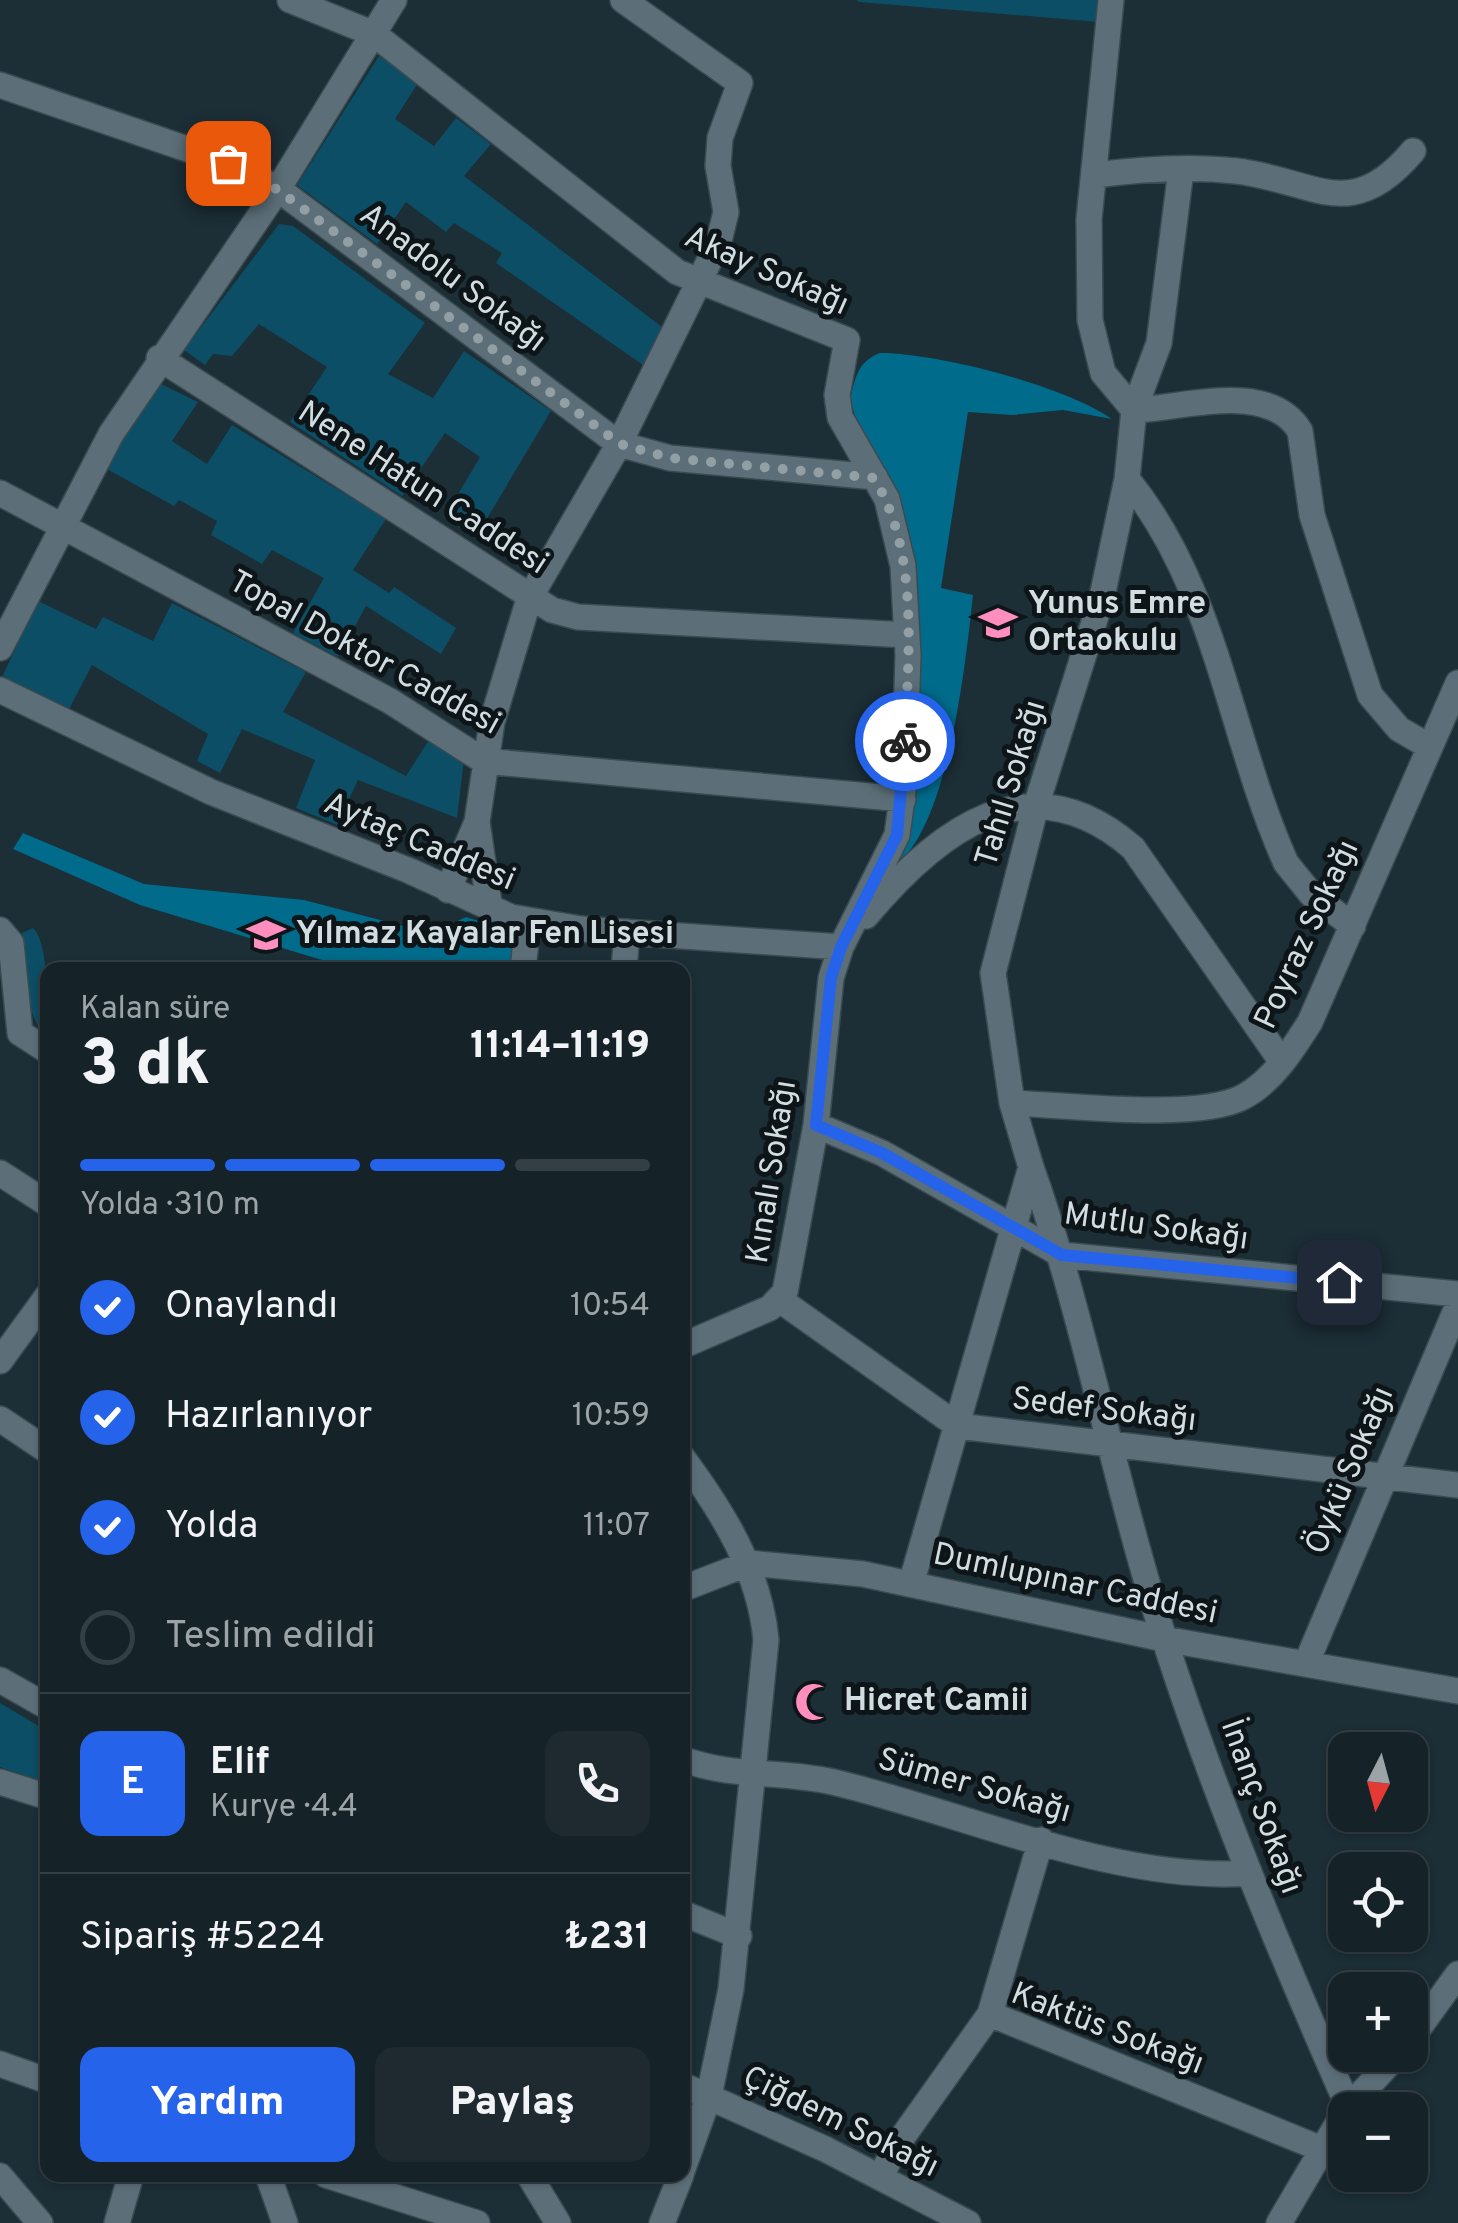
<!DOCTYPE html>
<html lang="tr">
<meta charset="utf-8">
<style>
body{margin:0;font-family:Overpass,sans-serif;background:#1e2a30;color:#f1f3f6;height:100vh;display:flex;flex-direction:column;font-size:38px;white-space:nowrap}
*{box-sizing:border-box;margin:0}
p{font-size:32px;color:#9da4a8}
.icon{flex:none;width:55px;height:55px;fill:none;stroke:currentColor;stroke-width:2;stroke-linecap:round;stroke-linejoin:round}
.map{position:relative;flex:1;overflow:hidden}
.sheet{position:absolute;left:40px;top:962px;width:650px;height:1220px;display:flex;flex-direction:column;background:#152228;border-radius:20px;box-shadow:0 2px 8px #0004,0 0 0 2px #343f45}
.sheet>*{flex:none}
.needle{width:65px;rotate:186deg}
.fabs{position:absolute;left:1328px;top:1732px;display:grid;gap:20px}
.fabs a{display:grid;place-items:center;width:100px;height:100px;border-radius:20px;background:#152228;box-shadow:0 2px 8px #0004,0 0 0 2px #343f45;font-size:50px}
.pin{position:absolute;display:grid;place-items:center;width:85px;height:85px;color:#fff;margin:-42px;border-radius:20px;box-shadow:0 5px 15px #0006}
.courier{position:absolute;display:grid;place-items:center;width:100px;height:100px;margin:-50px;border:8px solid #2563eb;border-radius:50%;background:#fff;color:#222;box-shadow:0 2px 12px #0007}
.headline em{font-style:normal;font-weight:800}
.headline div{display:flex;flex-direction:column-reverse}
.headline{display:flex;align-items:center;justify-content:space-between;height:170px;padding:0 40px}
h1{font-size:65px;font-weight:800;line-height:75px}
.bar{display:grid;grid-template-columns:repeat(4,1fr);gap:15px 10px;align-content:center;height:120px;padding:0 40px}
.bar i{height:12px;border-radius:8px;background:#343f45}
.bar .current{background:#2563eb}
.bar p{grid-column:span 4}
.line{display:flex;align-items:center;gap:25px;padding:0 40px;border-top:2px solid #343f45}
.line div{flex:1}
.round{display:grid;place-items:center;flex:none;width:105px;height:105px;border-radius:20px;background:#1e2a30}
ol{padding:0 40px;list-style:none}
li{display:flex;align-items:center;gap:30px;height:110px}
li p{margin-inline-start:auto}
li .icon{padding:10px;border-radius:50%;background:#2563eb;color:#fff;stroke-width:4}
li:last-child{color:#9da4a8}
li i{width:55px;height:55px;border:5px solid #343f45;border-radius:50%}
.button{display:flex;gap:20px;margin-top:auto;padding:20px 40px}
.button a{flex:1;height:115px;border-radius:20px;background:#2563eb;color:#fff;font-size:40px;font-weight:800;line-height:115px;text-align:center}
.button a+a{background:#1e2a30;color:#f1f3f6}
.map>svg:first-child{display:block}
</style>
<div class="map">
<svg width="1458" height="2223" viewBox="0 0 1458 2223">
<rect width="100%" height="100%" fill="#1c2e36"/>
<path fill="#0c4e65" d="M857 0H1100L1099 22 859 2Z
M379 56 418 83 395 119 434 146 456 118 491 144 464 176 662 327 643 365 496 263 502 253 454 223 446 232 406 202 377 244 297 185Z
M279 224 293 226 425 323 388 374 433 398 464 351 551 411 476 537 444 518 480 457 445 433 402 496 290 422 327 367 259 324 232 356 213 354 205 365 184 350Z
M161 384 198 402 172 441 207 464 232 425 386 519 353 570 389 593 394 587 456 628 441 654 366 606 338 657 293 633 324 578 272 550 262 564 211 535 217 521 179 500 174 506 105 468 148 394Z
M38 601 96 629 103 617 153 641 172 603 306 672 283 712 406 776 429 740 464 759 457 818 358 780 337 825 296 808 315 760 242 729 220 773 197 761 208 734 92 665 67 713 2 677Z
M33 928C50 944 47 1011 47 1036 21 1016 30 963 22 933Z
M0 1703 47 1731V1783L0 1767Z"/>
<path fill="#016b8b" d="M880 353C938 353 1065 386 1112 419L1063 410 1012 415 968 412 941 588 973 595C966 659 948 840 888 870L915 608 850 400C855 378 858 361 880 353Z
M23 833 144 884 304 900 422 931 434 932 466 917C503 929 513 927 516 970H355L140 905 13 849Z"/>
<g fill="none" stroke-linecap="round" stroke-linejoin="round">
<g stroke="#3a4a50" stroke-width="28">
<path id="minor" d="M290 0 374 34 677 272 847 340 837 395 840 417 887 499 903 566 908 655 904 784 897 835 841 947 831 978 816 1125 785 1292 770 1308 682 1346
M0 85 228 163 278 189 619 444 670 458 875 477
M1181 170 1159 343 1134 410C1184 408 1269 380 1300 431L1312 515 1370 695 1399 729 1430 747
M1096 175C1141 169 1190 166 1236 171 1314 180 1350 226 1413 151
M159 358 552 610 578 617 907 635
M1127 479C1217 589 1229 736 1286 863L1311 894 1353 926
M0 493 390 701 484 761 903 799
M0 648 111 434 278 189 394 0
M0 690 211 792 410 871 511 917 581 929 841 947
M477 822 490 910
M448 890 477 822 492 722 529 599 619 444 719 241 726 212 718 166 720 138 740 83 623 0
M866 916C938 830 1030 758 1133 848L1282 1062
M0 930 11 943 20 1033 48 1051
M523 970 528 921
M624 970 627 932
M1012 1103C1067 1105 1197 1121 1243 1097 1273 1081 1293 1049 1310 1022L1458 683
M816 1125 882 1153 1062 1255 1458 1294
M1031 1167C1086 1322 1114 1484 1165 1641 1216 1799 1281 1954 1348 2106
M0 1173 48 1204
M780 1300 958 1426 1458 1485
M0 1361 48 1295
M0 1419 48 1451
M682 1457C723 1512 760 1572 766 1640L731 1989 709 2096 682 2171
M911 1584 1031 1167 1012 1103 993 973 1036 806 1102 597 1127 479 1134 410 1103 373 1090 320 1089 219 1111 0
M682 1589 749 1563 863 1574 1164 1639 1458 1691
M1306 1664 1458 1305
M0 1680 48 1707
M682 1759C732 1778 782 1770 833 1782 961 1812 1117 1883 1249 1873
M0 1782 48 1797
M682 1913 739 1936
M990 2014 1041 1840
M1410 2040 1458 1974
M0 2064 48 2081
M682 2085 825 2149 968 2223
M1346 2110 1397 2055
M268 2175 285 2223
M326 2175 477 2223
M529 2175 558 2223
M0 2176 40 2223
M881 2177 894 2149 990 2014 1324 2150
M117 2223 131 2175
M662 2223 681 2175
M1279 2223 1345 2111"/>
</g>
<use href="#minor" stroke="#5c6f78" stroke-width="25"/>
</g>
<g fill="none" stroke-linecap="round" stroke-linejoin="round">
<path stroke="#92a0a6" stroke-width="10" stroke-dasharray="0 18" d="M228 163 278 190 620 444 670 458 874 478C920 553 908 656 905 741"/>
<path stroke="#2563eb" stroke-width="12" d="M905 741 897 835 841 947 831 978 816 1125 882 1153 1062 1255 1339 1282"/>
</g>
<defs>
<g id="school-bare" transform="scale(3)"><path d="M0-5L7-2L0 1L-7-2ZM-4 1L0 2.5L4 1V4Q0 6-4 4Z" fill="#fe8ebd" stroke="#0d1518" stroke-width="2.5" paint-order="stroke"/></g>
<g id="mosque-bare" transform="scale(3)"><path d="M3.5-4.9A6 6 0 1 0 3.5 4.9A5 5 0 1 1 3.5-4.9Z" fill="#fe8ebd" stroke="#0d1518" stroke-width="2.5" paint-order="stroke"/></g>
</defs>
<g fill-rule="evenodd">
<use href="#school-bare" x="998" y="623"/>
<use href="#school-bare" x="266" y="935"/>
<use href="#mosque-bare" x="814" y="1702"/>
</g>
<g text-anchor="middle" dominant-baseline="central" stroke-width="10" stroke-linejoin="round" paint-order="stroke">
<g font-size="32" fill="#d2dde2" stroke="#0d1518">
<text transform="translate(766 272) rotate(24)">Akay Sokağı</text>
<text transform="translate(452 279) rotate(37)">Anadolu Sokağı</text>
<text transform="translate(422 489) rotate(33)">Nene Hatun Caddesi</text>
<text transform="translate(364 654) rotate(29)">Topal Doktor Caddesi</text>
<text transform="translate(1012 784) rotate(-73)">Tahıl Sokağı</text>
<text transform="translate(419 843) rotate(23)">Aytaç Caddesi</text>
<text transform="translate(1308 935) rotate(-65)">Poyraz Sokağı</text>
<text transform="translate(773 1172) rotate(-81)">Kınalı Sokağı</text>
<text transform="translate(1156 1228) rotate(8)">Mutlu Sokağı</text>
<text transform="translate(1104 1411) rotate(7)">Sedef Sokağı</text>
<text transform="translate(1351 1471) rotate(-67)">Öykü Sokağı</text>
<text transform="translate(1075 1585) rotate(12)">Dumlupınar Caddesi</text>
<text transform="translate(974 1787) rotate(16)">Sümer Sokağı</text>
<text transform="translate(1260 1807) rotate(70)">İnanç Sokağı</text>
<text transform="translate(1107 2030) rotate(21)">Kaktüs Sokağı</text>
<text transform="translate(840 2123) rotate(26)">Çiğdem Sokağı</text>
</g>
<g font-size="32" font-weight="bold" fill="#d2dde2" stroke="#0d1518" text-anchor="start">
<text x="1028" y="605">Yunus Emre<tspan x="1028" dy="37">Ortaokulu</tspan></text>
<text x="296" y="935">Yılmaz Kayalar Fen Lisesi</text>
<text x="844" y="1702">Hicret Camii</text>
</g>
</g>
</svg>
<div class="fabs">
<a><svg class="needle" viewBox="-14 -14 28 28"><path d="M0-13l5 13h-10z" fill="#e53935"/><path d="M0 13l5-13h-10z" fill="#9da4a8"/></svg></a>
<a><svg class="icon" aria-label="locate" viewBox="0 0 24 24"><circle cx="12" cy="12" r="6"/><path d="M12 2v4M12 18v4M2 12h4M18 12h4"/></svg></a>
<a>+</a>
<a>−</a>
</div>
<div class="pin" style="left:228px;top:163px;background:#ea580c"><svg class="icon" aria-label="bag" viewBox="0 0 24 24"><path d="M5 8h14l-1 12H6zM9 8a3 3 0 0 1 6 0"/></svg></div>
<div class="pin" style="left:1339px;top:1282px;background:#1f2937"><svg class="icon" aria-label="home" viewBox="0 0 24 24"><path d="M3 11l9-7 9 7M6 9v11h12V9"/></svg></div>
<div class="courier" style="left:905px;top:741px"><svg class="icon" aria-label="bike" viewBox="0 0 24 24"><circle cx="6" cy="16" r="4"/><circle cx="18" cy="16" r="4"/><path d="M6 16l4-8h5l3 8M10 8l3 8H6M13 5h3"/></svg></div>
<section class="sheet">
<div class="headline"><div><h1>3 dk</h1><p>Kalan süre</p></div><em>11:14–11:19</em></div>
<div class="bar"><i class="current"></i><i class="current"></i><i class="current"></i><i></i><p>Yolda · 310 m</p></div>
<ol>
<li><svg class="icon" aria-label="check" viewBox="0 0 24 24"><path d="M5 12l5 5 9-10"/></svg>Onaylandı<p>10:54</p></li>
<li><svg class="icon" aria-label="check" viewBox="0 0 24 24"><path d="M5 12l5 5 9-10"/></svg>Hazırlanıyor<p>10:59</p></li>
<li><svg class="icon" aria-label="check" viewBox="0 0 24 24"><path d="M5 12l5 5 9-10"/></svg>Yolda<p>11:07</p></li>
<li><i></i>Teslim edildi</li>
</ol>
<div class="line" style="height:180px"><b class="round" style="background:#2563eb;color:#fff">E</b><div><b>Elif</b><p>Kurye · 4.4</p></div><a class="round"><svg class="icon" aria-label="phone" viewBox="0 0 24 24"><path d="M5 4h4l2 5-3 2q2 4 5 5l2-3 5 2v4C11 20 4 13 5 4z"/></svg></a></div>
<div class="line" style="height:130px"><div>Sipariş #5224</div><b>₺231</b></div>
<div class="button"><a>Yardım</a><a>Paylaş</a></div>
</section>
</div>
